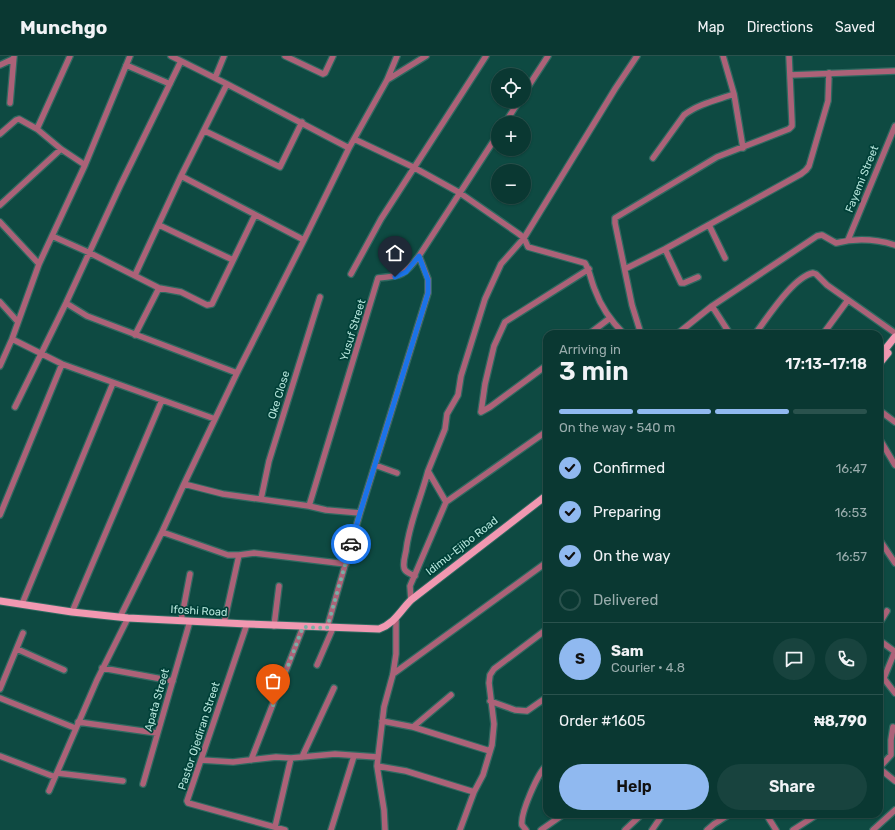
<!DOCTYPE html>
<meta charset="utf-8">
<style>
body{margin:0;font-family:Rubik,sans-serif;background:#18433e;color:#f1f3f6;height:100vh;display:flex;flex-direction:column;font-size:15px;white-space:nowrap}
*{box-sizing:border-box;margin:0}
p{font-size:13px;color:#99acac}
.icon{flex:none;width:22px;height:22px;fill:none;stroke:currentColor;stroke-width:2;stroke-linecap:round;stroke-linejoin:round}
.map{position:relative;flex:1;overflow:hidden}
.side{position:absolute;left:543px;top:274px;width:340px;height:488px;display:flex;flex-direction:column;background:#0a3832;border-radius:12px;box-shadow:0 1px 3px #0004,0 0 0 1px #2a524d}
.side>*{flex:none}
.controls{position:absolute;left:491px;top:12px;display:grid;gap:8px}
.controls a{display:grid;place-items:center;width:40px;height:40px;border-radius:50%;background:#0a3832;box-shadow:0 1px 3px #0004,0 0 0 1px #2a524d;font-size:20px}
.pin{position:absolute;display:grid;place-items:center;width:34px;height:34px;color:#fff;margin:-41px -17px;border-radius:50% 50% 50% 0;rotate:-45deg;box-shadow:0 0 4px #0007}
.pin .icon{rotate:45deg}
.courier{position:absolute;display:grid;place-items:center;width:40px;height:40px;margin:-20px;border:3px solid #1a73e8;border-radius:50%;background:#fff;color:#222;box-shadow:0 1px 5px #0007}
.overview em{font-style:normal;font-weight:600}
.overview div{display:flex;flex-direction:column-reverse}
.overview{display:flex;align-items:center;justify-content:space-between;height:68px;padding:0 16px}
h1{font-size:26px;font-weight:600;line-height:30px}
.bar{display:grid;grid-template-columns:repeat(4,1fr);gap:6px 4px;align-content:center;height:48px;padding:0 16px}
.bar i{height:5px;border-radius:3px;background:#2a524d}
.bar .selected{background:#90b9f0}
.bar p{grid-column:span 4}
.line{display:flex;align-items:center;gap:10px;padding:0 16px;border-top:1px solid #2a524d}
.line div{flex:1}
.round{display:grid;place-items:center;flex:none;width:42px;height:42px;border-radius:21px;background:#18433e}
ol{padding:0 16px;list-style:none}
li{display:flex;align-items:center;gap:12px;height:44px}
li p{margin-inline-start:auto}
li .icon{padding:4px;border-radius:50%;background:#90b9f0;color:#111;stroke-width:4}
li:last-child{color:#99acac}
li i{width:22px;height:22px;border:2px solid #2a524d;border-radius:50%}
.button{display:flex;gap:8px;margin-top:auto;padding:8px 16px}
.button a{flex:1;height:46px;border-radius:24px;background:#90b9f0;color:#111;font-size:16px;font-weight:600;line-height:46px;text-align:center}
.button a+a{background:#18433e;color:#f1f3f6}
header{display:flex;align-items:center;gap:24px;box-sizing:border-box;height:56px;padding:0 20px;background:#0a3832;border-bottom:1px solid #2a524d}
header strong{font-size:19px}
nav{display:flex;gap:22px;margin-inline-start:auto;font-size:14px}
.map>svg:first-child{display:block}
</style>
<header>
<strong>Munchgo</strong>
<nav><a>Map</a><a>Directions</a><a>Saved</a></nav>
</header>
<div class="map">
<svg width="895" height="774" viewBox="0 0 895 774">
<rect width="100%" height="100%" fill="#0e4a42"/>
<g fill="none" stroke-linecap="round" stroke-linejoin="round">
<g stroke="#2f6960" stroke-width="8">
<path id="minor" d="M171 0 227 28 349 92
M285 0 323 18 325 17 333 0
M723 0 734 38 743 92
M0 9 13 3
M126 9 170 28
M790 19 895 15
M215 22 224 0
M387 24 426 0
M524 37 548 0
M10 47 14 0
M505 67 519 45
M37 73 70 0
M205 75 280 111 302 66
M0 78 16 64 19 63 37 73 61 93 85 109
M354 83 413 111 460 137 519 178 524 182 528 191 585 207C590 215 591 225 595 234 601 251 611 265 624 278
M653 102 684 59C698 48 717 44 734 38
M181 120 304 184
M0 149 61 93
M0 166 39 208
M159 169 233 204
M709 169 725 202
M52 180 90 197 159 232 181 236 207 249 212 248 255 159
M848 184 895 70
M665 193 681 227H684L698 221
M625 213 665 193 801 118 806 114 809 110 828 45 829 17
M351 218 381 163 486 0
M135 219 181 120 227 28
M0 246 18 266
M66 247 87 260 237 317
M712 250 730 278
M589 278 610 262
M641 278 632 249 615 167V162L717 101 789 73 792 70V66L789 0
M677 278 712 250 817 180 822 179 836 187C856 182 875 183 895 189
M755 278C768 261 793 221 813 217L816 218 827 229 895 277
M823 278 848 244
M135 279 159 232
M12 283 62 308 215 363
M0 310 12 283 39 208 85 109 130 0
M15 351 66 247 120 130 181 5
M879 354 895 366
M481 356 485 328 494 290 505 266 589 213
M481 356 490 351 547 309
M879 382 895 409
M375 409 397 417
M184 428 223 438 309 450 326 454 360 457
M261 443 269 405 320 241
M446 446 547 375
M309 450 378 222C403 220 404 219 419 200L498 78
M0 459 62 308
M162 476 228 499H239L254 497 346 508
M879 483 895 507
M415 520C411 518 404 516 404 511 403 506 405 500 406 495 409 467 421 442 428 415
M411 544 410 530 446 446 428 415 445 373 447 358 458 339 461 320 485 243 501 208 524 182 615 33 637 0
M22 548 113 327
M72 556 162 344
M120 561 162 476 184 428 237 317 304 184 349 92 387 24 397 0
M181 565 190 518
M224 567 239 499
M247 568 187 745 188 747 285 774
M879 568 887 555
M274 570 279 530
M327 572 360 457 428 237V223L419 200
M879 584 894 595
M17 593 64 614
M317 609 333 572
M102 612 173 625
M879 616 895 637
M393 618 547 506
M884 622 895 595
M0 633 23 577
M0 642 75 672
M490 645 515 654 527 655 547 641
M382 665 413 671 490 695
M78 666 157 677
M413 671 451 639
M0 700 55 721
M302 701 334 632
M201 704 233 706 276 701 291 702 335 698 377 701
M251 704 303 571
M377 710 406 715 474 736
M879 712 891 699V684L893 671
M879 712 895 725
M57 717 123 725
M143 728 190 565
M49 735 97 624 128 562
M766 758 776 774
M275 771 291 702
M331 774 354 700
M385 774 384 754 377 710 384 651 393 618 396 598V564
M460 774 474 736 483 719 492 689 494 668 489 627 490 619 494 613 547 573
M526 774 522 769C520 758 538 716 547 709
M541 774 564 758
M625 774 642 758
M652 774 663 758
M707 774 714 768 730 758
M793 774 818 758
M873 774 895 754"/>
</g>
<g stroke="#2f6960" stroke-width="9">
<path id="major" d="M879 301 895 281
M879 308 888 297
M0 545 72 556 128 562 247 568 379 573C395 567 400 555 411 544L547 439"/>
</g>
<use href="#minor" stroke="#ac6278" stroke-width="5.5"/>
<use href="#major" stroke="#f198b1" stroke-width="7"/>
</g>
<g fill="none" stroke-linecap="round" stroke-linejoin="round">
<path stroke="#7aaea5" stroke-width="4" stroke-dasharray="0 7.2" d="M273 649 303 571 327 572 351 488"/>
<path stroke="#1a73e8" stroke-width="5" d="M351 488 360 457 428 237V224L419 200 406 216 395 221"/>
</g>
<g text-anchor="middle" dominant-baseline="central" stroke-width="3.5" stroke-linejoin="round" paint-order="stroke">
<g font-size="11" fill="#b4e4da" stroke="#004038">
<text transform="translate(862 123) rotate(-68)">Fayemi Street</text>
<text transform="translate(353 274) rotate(-73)">Yusuf Street</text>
<text transform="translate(279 339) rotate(-73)">Oke Close</text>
<text transform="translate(462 490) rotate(-38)">Idimu-Ejibo Road</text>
<text transform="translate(199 555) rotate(3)">Ifoshi Road</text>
<text transform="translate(157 644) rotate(-74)">Apata Street</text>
<text transform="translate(199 680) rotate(-72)">Pastor Ojediran Street</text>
</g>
</g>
</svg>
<div class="controls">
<a><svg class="icon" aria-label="locate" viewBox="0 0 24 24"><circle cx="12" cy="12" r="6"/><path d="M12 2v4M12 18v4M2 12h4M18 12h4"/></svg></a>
<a>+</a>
<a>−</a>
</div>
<div class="pin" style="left:273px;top:649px;background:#ea580c"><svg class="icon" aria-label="bag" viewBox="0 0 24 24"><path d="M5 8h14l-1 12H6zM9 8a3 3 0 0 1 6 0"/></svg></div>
<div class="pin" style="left:395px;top:221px;background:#1f2937"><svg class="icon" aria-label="home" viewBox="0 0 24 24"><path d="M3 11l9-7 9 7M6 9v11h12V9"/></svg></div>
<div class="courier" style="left:351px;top:488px"><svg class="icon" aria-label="car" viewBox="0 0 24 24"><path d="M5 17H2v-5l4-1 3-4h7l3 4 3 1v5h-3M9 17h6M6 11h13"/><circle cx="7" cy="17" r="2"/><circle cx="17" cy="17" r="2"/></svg></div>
<section class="side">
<div class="overview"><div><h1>3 min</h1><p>Arriving in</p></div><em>17:13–17:18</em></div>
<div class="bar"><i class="selected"></i><i class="selected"></i><i class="selected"></i><i></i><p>On the way · 540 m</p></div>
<ol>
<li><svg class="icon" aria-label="check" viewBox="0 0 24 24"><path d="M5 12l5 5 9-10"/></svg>Confirmed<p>16:47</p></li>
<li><svg class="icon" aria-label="check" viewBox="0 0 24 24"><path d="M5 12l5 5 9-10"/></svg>Preparing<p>16:53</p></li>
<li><svg class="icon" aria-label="check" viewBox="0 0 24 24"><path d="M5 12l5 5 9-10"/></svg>On the way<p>16:57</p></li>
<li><i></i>Delivered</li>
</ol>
<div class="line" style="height:72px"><b class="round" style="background:#90b9f0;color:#111">S</b><div><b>Sam</b><p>Courier · 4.8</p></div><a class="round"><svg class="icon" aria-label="chat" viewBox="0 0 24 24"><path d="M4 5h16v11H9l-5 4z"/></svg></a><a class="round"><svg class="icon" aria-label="phone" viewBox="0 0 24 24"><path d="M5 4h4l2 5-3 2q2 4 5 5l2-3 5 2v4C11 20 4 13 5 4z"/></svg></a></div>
<div class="line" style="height:52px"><div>Order #1605</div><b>₦8,790</b></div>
<div class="button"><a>Help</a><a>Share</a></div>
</section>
</div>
